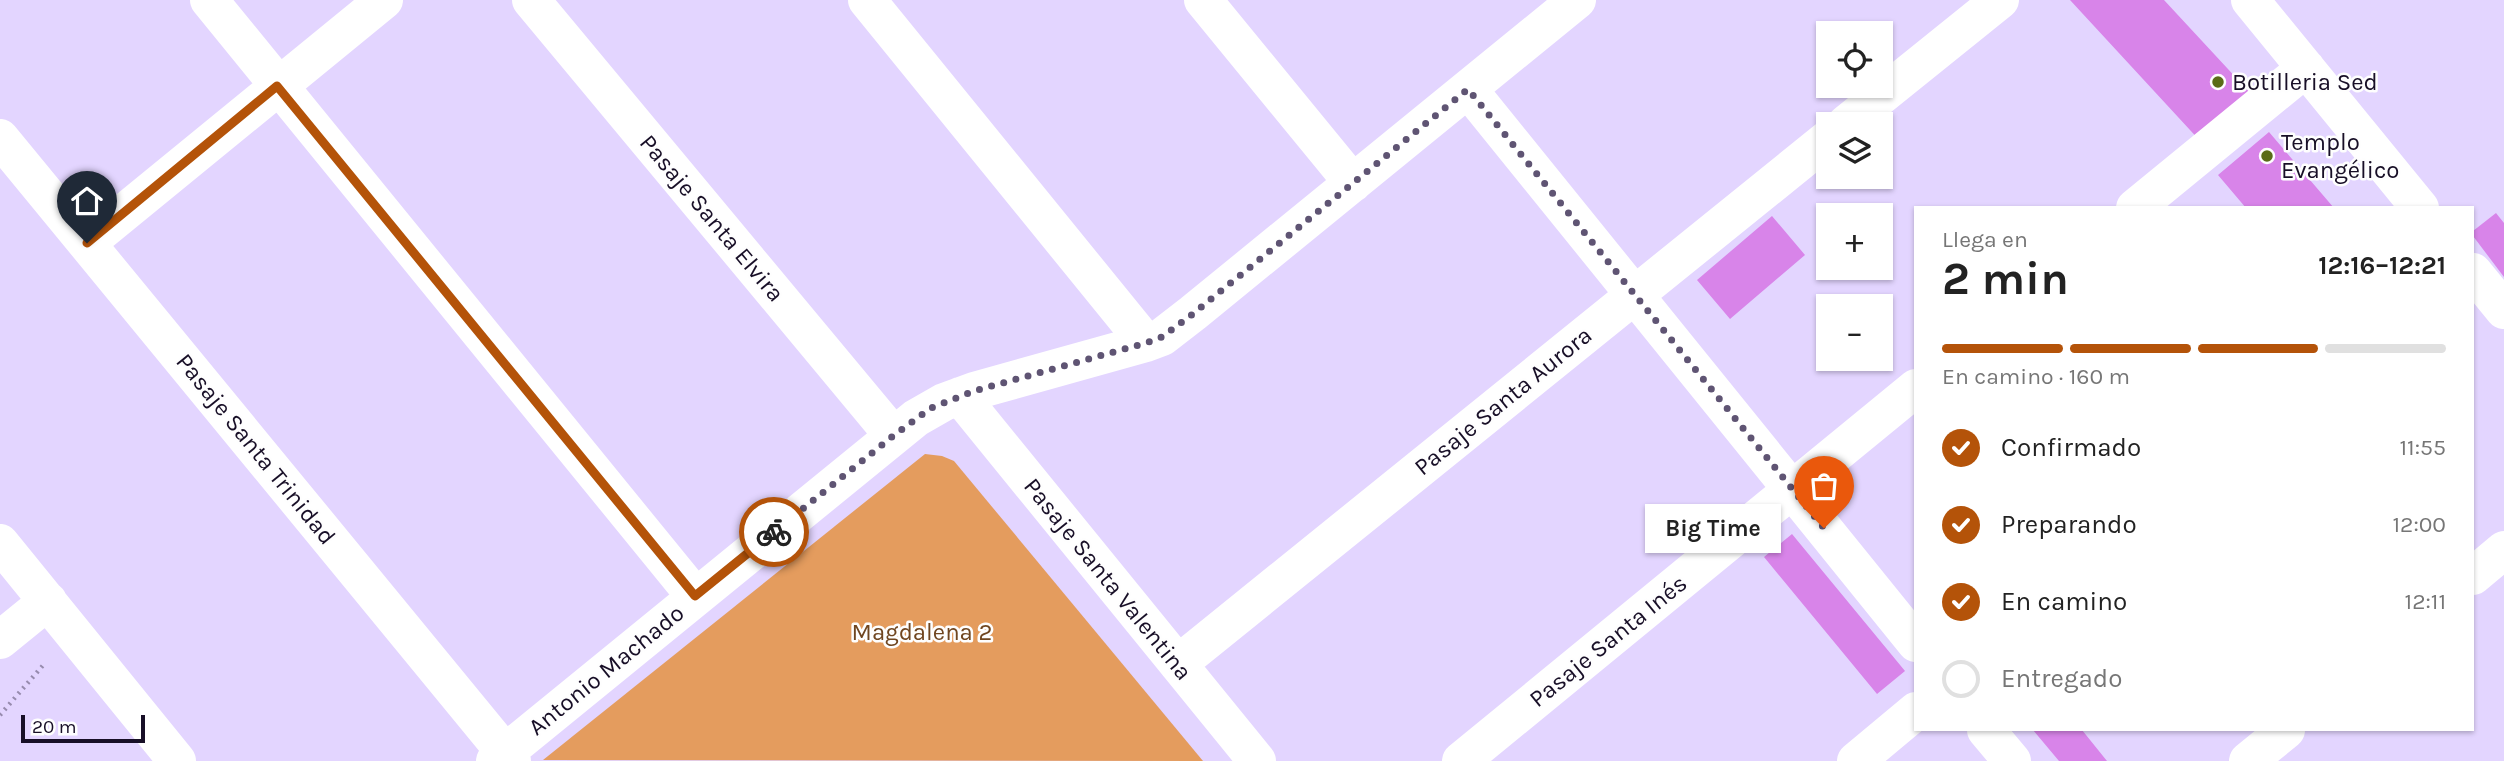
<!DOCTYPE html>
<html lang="es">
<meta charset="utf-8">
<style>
body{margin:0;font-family:Karla,sans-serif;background:#f2f2f2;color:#222;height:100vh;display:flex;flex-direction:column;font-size:26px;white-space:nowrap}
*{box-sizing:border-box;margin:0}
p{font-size:23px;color:#767676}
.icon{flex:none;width:38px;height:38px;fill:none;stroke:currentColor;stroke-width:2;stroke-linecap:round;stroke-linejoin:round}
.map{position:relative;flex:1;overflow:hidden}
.details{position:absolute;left:1914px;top:206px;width:560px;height:525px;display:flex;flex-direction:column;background:#fff;border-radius:0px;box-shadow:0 2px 5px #0004}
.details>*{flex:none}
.fabs{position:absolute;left:1816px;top:21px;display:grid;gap:14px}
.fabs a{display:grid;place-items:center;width:77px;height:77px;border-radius:0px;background:#fff;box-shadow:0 2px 5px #0004;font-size:35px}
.scale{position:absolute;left:21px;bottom:18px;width:124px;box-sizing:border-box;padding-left:7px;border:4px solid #180f27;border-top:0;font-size:19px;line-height:24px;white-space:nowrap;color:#180f27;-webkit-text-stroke:5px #fefefe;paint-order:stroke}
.pin{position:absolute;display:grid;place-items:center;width:60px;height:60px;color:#fff;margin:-72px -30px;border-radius:50% 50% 50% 0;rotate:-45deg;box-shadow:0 0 7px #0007}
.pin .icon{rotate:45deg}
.courier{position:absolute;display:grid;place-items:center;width:70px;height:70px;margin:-35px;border:5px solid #b45309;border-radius:50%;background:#fff;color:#222;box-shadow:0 2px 9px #0007}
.bubble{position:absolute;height:49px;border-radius:0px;background:#fff;box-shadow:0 2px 5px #0004;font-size:23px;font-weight:700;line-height:49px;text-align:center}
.headline em{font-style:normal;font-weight:700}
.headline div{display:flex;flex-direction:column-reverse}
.headline{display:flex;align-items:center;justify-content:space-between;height:119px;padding:0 28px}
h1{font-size:46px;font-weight:700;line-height:52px}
.bar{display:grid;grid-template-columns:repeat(4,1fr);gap:10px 7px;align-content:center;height:84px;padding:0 28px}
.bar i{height:9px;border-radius:5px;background:#e0e0e0}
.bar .current{background:#b45309}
.bar p{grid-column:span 4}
ol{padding:0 28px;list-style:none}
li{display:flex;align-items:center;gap:21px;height:77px}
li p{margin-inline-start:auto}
li .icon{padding:7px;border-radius:50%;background:#b45309;color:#fff;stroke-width:4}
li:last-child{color:#767676}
li i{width:38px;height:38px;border:4px solid #e0e0e0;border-radius:50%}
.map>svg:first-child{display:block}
</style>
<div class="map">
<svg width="2504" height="761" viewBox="0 0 2504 761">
<rect width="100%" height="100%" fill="#e3d5ff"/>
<path fill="#e49c5e" d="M925 454 942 456 954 461 1203 761 543 760Z"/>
<path fill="#d884e9" d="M2070 0H2164L2253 96 2202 143Z
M2269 132 2334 208H2246L2218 175Z
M2496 213 2504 223V277L2473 236V231Z
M1772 216 1805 255 1730 319 1697 280Z
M1792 534 1905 671 1877 694 1764 557Z
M2033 730H2082L2107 761H2059Z"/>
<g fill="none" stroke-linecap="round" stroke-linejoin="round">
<path stroke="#978bae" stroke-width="4.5" stroke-dasharray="2 5" stroke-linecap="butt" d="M0 715 45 663"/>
<path stroke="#fff" stroke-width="38" d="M209 0 695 596
M531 0 893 435
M867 0 1146 343
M1203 0 1353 183
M2250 0 2420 208
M1468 89 1916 643
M1846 124 2000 0
M0 138 512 761
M2135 208 2306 68
M87 243 384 0
M2473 272 2504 310
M960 396 1257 761
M0 543 177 761
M2473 576 2504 550
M0 640 48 601
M1178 664 1829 138
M1986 730 2012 761
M495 761 916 418 944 402 974 391 1146 343 1162 337 1193 313 1577 0
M1461 761 1916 388
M1856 761 1916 711
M2248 761 2286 730"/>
</g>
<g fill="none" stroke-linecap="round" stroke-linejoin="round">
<path stroke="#5f5473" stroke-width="7" stroke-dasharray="0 12.6" d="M774 532 893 436 931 408 974 391 1146 343 1162 337 1194 313 1468 89 1824 528"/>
<path stroke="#b45309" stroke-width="9" d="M87 243 277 86 695 596 774 532"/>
</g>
<g fill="#5a6b17" stroke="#fefefe" stroke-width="2.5">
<circle cx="2218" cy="82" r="7"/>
<circle cx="2267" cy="156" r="7"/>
</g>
<g text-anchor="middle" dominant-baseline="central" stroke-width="5" stroke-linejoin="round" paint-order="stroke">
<g font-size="24" fill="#180f27" stroke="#fefefe" text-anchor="start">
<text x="2232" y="82">Botilleria Sed</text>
<text x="2281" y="142">Templo<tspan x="2281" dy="28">Evangélico</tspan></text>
</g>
<g font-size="24" fill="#180f27" stroke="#fefefe">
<text transform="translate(712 218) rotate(50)">Pasaje Santa Elvira</text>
<text transform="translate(1503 401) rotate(-39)">Pasaje Santa Aurora</text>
<text transform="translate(256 449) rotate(51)">Pasaje Santa Trinidad</text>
<text transform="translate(1108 579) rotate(51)">Pasaje Santa Valentina</text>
<text transform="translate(1608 641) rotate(-39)">Pasaje Santa Inés</text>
<text transform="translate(606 670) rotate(-39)">Antonio Machado</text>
</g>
<g font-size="24" fill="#704620" stroke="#fefefe">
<text x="922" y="632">Magdalena 2</text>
</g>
</g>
</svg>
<div class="fabs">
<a><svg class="icon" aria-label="locate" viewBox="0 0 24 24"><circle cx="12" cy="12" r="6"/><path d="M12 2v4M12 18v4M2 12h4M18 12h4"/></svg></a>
<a><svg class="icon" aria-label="layers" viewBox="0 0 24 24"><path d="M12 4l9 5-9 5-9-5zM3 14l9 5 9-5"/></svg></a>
<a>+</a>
<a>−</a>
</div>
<div class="scale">20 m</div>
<div class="pin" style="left:1824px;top:528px;background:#ea580c"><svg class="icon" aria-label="bag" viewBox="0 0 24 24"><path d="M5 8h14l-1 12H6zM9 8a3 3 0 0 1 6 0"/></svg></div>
<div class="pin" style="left:87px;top:243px;background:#1f2937"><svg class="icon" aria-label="home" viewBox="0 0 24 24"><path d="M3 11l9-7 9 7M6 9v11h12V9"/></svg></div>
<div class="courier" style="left:774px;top:532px"><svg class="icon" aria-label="bike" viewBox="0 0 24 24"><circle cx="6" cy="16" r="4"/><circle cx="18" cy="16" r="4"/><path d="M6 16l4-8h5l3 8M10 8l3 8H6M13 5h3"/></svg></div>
<div class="bubble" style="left:1645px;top:504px;width:136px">Big Time</div>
<section class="details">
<div class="headline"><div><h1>2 min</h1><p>Llega en</p></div><em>12:16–12:21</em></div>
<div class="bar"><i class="current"></i><i class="current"></i><i class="current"></i><i></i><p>En camino · 160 m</p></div>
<ol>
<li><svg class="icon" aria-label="check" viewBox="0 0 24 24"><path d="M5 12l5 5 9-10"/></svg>Confirmado<p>11:55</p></li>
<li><svg class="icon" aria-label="check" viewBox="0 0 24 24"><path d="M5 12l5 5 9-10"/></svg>Preparando<p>12:00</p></li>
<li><svg class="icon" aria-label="check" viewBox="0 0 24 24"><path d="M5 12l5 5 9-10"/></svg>En camino<p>12:11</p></li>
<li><i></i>Entregado</li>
</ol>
</section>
</div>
